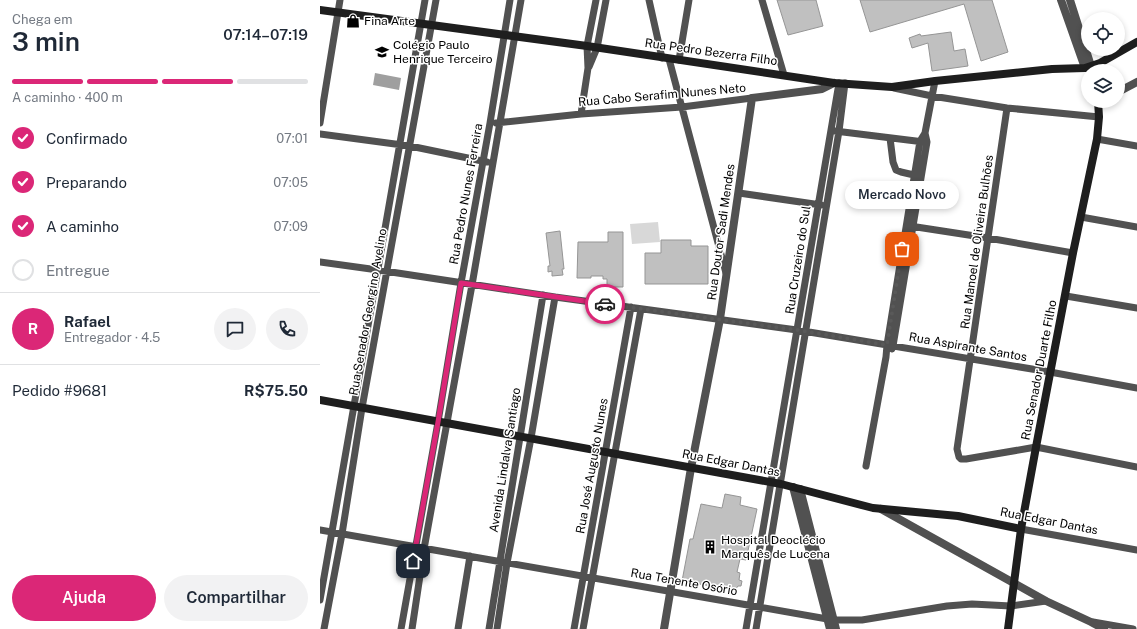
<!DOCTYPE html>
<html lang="pt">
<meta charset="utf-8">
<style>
body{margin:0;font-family:"Public Sans",sans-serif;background:#f2f2f3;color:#1f2937;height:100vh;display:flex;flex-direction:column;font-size:15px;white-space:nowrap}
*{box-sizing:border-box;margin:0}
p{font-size:13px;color:#747a83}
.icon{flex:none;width:22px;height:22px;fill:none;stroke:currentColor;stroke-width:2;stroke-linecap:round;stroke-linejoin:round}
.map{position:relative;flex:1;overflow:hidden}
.panel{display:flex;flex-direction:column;background:#fff;width:320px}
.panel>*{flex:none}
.controls{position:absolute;left:761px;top:12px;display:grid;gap:8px}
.controls a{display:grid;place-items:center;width:44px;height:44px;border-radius:50%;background:#fff;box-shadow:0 2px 6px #0003;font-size:20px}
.pin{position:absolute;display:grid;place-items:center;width:34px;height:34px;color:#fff;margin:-17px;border-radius:8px;box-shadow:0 2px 6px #0006}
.courier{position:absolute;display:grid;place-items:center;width:40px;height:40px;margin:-20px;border:3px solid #db2777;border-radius:50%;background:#fff;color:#222;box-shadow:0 1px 5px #0007}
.bubble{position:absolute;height:28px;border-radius:14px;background:#fff;box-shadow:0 2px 6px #0003;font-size:13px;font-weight:600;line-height:28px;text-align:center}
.head em{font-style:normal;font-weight:600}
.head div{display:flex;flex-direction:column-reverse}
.head{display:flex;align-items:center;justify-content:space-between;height:68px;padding:0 12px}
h1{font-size:26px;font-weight:600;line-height:30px}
.bar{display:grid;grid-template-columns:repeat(4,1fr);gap:6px 4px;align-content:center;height:48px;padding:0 12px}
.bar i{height:5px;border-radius:3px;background:#e0e1e3}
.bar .selected{background:#db2777}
.bar p{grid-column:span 4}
.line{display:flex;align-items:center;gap:10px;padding:0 12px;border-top:1px solid #e0e1e3}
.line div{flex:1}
.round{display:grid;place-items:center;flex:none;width:42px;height:42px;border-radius:21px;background:#f2f2f3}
ol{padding:0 12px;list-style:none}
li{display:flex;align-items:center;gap:12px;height:44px}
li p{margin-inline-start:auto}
li .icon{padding:4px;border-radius:50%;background:#db2777;color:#fff;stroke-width:4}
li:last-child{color:#747a83}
li i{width:22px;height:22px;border:2px solid #e0e1e3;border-radius:50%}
.primary-button{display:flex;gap:8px;margin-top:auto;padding:8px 12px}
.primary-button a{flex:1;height:46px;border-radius:24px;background:#db2777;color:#fff;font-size:16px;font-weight:600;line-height:46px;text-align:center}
.primary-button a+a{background:#f2f2f3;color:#1f2937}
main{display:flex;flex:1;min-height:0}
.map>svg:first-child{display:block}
</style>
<main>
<section class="panel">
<div class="head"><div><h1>3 min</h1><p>Chega em</p></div><em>07:14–07:19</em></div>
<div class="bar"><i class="selected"></i><i class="selected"></i><i class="selected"></i><i></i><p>A caminho · 400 m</p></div>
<ol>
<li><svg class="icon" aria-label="check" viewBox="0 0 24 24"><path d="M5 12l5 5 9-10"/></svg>Confirmado<p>07:01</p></li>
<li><svg class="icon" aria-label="check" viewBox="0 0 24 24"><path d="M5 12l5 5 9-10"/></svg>Preparando<p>07:05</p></li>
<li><svg class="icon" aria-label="check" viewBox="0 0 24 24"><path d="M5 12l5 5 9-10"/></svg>A caminho<p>07:09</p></li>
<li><i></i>Entregue</li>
</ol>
<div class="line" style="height:72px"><b class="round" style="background:#db2777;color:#fff">R</b><div><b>Rafael</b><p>Entregador · 4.5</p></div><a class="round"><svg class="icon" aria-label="chat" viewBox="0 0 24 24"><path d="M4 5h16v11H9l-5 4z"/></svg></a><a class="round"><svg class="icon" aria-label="phone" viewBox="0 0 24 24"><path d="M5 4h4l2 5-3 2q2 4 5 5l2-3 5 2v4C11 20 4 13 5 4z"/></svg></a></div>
<div class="line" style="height:52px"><div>Pedido #9681</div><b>R$75.50</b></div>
<div class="primary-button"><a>Ajuda</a><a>Compartilhar</a></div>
</section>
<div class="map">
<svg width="817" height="629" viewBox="0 0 817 629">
<rect width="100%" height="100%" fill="#fff"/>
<path fill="#d8d8d8" d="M338 222 340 242 312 244 310 224Z"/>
<path fill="#9f9f9f" d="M55 73 81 78 79 90 53 85Z"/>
<path fill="#c0c0c0" stroke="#959595" d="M457 0H496L503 26 468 35Z
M540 0H672L688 52 661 61 644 4 550 32Z
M631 32 634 51 645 49 648 66 612 71 608 43 592 48 589 38 600 34 601 36Z
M240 231 244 269H242L243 275 232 276V271L228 272V266H230L226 233Z
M288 232H303V287H287V279H283V276H271V278H257L258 242H288Z
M341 240H371V246H388V284H325V253H341Z
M405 494 421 497 420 505 437 509 426 560 420 559 417 572 420 573 419 580 422 581 421 586H418L415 590 362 581 370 539H373L381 504 402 508Z"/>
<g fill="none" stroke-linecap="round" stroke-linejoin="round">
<path stroke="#515151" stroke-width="7" d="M329 0 342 58
M442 0 464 75
M349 59 406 273
M359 60 369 0
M269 67 277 48 286 0
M574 88 612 96 687 108 779 117
M687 108 637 449 639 457 641 459H646L716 447 817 467
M261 114 268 68 267 46 276 0
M0 123 20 0
M176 123 261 114 362 107 432 98
M515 131 604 142
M0 134 90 146 167 162
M570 138 573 162 576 170 581 172 594 175
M777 139 817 146
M419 193 501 205
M761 217 817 227
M590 226 668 238 753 253
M0 262 58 270 235 297 477 330 730 372 817 388
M746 296 817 308
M572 349 573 346 607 142 605 133 615 81
M546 466 566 357 567 345 600 141 605 133
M701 529 817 550
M0 530 513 620H542L627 606 652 604 691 606 726 601
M0 600 105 0
M773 622 813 629
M4 629 22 534 42 408 116 0
M81 629 118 422 141 283 170 123 190 0
M92 629 104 549 152 285 201 0
M138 629 150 556
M169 629 223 295
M177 629 187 563 211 438 235 297
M254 629 311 307
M263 629 321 309
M426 629 519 83
M436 629 519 131 525 83"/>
<path stroke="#515151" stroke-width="8" d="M741 0 765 68
M750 0 771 66
M798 92 817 82
M473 487 510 629
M480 489 516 629
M561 509 726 601 771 622 784 629
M344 629 371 468 400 319 432 98 495 90 502 89 514 83"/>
<path stroke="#1e1e1e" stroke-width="8" d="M0 10 267 46 514 83 572 87 615 81 732 69 765 68 780 63 817 42
M0 400 461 484 553 508 638 516 701 529
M688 629 701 529 716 447 753 253 777 139 779 117 778 101"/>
</g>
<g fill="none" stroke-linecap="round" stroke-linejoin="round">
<path stroke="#595959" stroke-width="4" stroke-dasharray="0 7.2" d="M285 304 477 330 567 345 582 249"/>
<path stroke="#db2777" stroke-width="5" d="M93 561 118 422 141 283 285 304"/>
</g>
<defs>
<g id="shop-bare" transform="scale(1.08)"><path d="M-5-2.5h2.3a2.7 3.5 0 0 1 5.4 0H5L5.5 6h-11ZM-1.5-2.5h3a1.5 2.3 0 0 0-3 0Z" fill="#000" stroke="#fff" stroke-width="2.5" paint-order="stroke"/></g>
<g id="school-bare" transform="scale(1.08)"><path d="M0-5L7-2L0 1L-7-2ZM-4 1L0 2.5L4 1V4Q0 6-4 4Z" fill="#000" stroke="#fff" stroke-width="2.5" paint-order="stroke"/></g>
<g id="building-bare" transform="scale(1.08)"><path d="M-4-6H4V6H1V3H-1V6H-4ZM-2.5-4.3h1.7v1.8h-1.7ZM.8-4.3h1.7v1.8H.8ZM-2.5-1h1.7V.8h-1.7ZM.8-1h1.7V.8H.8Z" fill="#000" stroke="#fff" stroke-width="2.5" paint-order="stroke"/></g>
</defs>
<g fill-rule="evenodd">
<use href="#shop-bare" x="33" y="21"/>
<use href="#school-bare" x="62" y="52"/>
<use href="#building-bare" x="390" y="547"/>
</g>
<g text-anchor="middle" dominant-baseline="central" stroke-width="3" stroke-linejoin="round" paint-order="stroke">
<g font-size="12" fill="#000" stroke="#fff" text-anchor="start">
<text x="44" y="21">Fina Arte</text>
<text x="73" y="45">Colégio Paulo<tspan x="73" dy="14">Henrique Terceiro</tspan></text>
<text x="401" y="540">Hospital Deoclécio<tspan x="401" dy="14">Marquês de Lucena</tspan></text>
</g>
<g font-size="12" fill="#000" stroke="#fff">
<text transform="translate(391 52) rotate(8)">Rua Pedro Bezerra Filho</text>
<text transform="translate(342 95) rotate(-5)">Rua Cabo Serafim Nunes Neto</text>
<text transform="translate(146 194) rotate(-80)">Rua Pedro Nunes Ferreira</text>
<text transform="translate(401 232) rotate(-82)">Rua Doutor Sadi Mendes</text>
<text transform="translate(657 242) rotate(-82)">Rua Manoel de Oliveira Bulhões</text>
<text transform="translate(478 260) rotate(-81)">Rua Cruzeiro do Sul</text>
<text transform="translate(48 312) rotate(-80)">Rua Senador Georgino Avelino</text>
<text transform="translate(648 347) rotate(10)">Rua Aspirante Santos</text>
<text transform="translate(719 370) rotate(-79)">Rua Senador Duarte Filho</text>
<text transform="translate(185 460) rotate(-81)">Avenida Lindalva Santiago</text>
<text transform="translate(411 463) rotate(11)">Rua Edgar Dantas</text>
<text transform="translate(272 466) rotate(-80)">Rua José Augusto Nunes</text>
<text transform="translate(729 521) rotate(11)">Rua Edgar Dantas</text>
<text transform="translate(364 582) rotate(10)">Rua Tenente Osório</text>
</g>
</g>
</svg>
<div class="controls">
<a><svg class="icon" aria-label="locate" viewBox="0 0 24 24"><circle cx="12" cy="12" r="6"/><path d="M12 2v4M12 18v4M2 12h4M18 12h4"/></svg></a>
<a><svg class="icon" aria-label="layers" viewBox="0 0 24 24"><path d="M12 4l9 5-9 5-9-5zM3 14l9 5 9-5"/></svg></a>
</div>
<div class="pin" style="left:582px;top:249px;background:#ea580c"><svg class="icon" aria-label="bag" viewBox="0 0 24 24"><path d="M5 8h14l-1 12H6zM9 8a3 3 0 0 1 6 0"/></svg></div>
<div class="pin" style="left:93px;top:561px;background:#1f2937"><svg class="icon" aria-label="home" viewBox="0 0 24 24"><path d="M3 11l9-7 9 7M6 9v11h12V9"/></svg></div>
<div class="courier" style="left:285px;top:304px"><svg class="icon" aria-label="car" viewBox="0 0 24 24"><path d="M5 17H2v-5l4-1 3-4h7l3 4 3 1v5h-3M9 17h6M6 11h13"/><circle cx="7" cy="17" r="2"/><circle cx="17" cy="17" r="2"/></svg></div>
<div class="bubble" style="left:525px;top:181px;width:114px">Mercado Novo</div>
</div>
</main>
